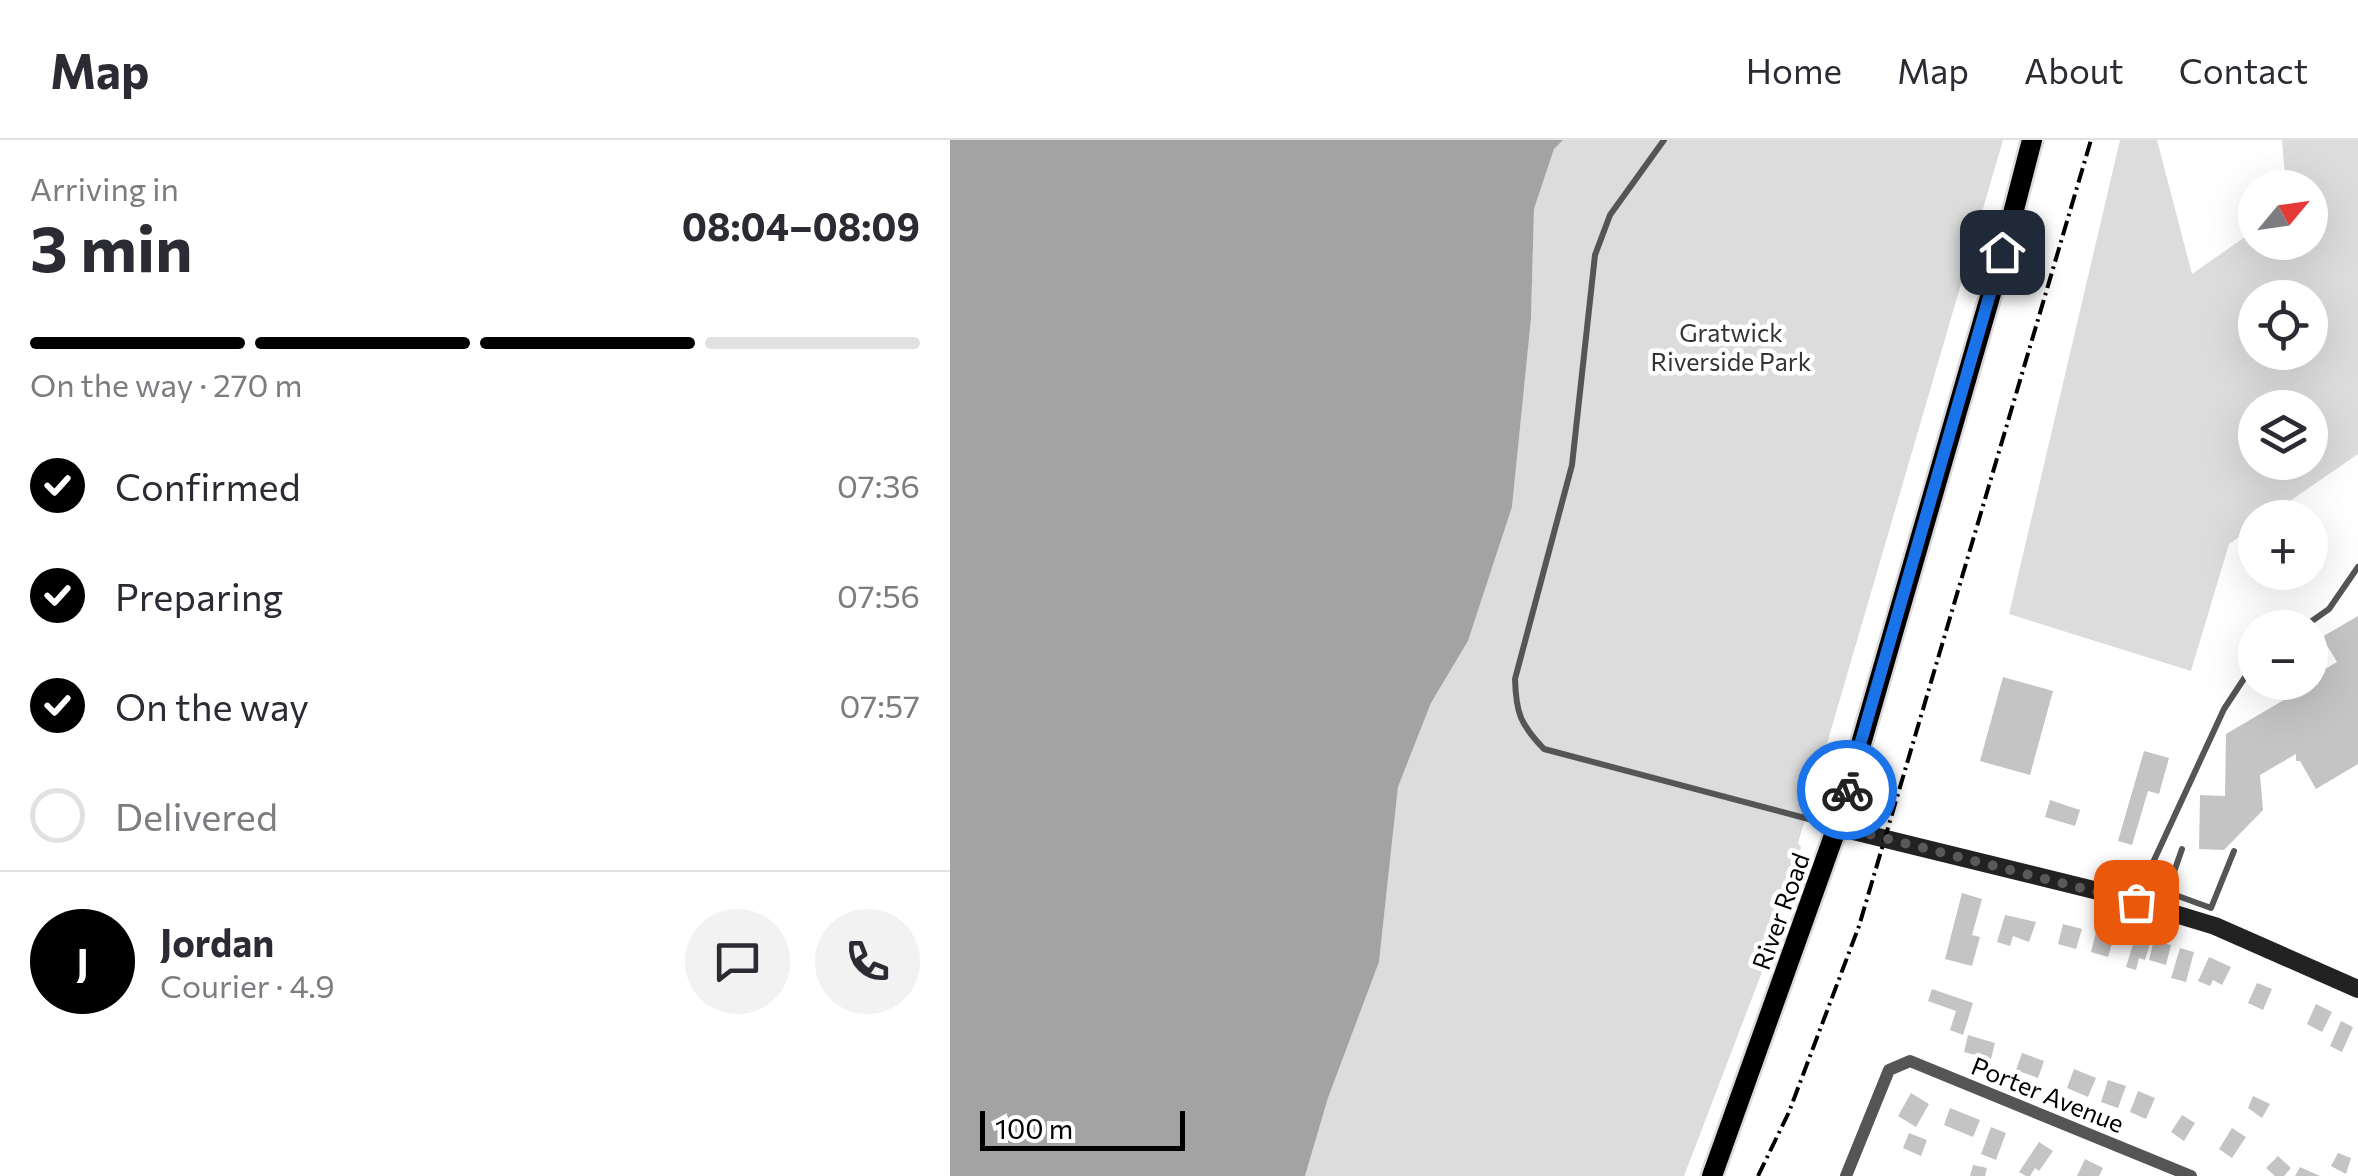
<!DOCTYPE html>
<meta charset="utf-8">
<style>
body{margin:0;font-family:Commissioner,sans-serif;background:#f2f2f3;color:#2b2b33;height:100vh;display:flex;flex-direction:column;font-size:38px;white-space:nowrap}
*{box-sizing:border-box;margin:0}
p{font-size:32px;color:#7c7c81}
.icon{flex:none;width:55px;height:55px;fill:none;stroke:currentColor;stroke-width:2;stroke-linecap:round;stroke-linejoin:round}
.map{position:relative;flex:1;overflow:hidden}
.details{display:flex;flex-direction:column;background:#fff;width:950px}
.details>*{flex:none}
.needle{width:65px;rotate:61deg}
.controls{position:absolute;left:1288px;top:30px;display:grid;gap:20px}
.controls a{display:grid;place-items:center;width:90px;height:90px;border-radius:50%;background:#fff;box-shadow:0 10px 40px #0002;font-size:50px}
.scale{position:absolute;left:30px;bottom:25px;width:205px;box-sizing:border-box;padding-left:10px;border:5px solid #000;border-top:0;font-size:28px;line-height:35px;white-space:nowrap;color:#000;-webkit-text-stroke:8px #fff;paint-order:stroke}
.pin{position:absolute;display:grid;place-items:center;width:85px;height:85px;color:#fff;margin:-42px;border-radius:20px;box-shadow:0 5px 15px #0006}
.courier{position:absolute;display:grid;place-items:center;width:100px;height:100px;margin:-50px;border:8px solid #1a73e8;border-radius:50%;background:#fff;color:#222;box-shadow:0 2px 12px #0007}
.head em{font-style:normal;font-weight:700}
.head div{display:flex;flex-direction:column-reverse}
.head{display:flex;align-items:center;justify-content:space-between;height:170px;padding:0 30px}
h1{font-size:65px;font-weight:700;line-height:75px}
.bar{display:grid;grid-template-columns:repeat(4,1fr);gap:15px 10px;align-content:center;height:120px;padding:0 30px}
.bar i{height:12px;border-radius:8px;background:#e1e1e2}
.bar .current{background:#000}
.bar p{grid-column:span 4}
.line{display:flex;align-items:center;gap:25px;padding:0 30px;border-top:2px solid #e1e1e2}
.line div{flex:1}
.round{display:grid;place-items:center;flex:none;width:105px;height:105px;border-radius:52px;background:#f2f2f3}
ol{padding:0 30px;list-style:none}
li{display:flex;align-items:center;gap:30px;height:110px}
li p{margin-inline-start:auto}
li .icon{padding:10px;border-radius:50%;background:#000;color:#fff;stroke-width:4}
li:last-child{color:#7c7c81}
li i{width:55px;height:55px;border:5px solid #e1e1e2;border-radius:50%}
header{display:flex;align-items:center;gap:60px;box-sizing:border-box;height:140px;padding:0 50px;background:#fff;border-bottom:2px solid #e1e1e2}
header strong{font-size:48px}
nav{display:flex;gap:55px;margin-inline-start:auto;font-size:35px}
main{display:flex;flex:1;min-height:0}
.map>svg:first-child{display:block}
</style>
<header>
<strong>Map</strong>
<nav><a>Home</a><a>Map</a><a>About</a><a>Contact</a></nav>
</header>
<main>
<section class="details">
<div class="head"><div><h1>3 min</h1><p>Arriving in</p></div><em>08:04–08:09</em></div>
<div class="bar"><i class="current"></i><i class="current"></i><i class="current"></i><i></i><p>On the way · 270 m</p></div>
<ol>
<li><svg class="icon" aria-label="check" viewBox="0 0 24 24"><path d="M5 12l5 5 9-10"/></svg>Confirmed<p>07:36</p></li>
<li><svg class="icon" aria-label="check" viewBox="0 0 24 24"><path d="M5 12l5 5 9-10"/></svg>Preparing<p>07:56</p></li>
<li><svg class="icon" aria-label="check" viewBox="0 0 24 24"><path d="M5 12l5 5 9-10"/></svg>On the way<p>07:57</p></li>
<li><i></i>Delivered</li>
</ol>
<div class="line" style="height:180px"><b class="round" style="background:#000;color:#fff">J</b><div><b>Jordan</b><p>Courier · 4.9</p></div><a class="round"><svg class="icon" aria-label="chat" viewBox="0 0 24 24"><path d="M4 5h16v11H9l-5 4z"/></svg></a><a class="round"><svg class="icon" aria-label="phone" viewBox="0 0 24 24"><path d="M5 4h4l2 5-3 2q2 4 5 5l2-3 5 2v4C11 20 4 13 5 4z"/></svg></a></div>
</section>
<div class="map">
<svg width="1408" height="1036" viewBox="0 0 1408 1036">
<rect width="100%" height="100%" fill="#fff"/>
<path fill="#dcdcdc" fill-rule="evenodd" d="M613 0H1053L848 703 851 707 812 832 734 1036H355L378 958 429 822 448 647 481 563 518 501 562 367 581 179 584 69 604 9Z
M1170 0H1207L1242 134 1305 90V102H1360V48L1336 47 1332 0H1408V314L1317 377 1305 378V386L1279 404 1241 531 1059 474ZM1305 158H1360V212H1305ZM1305 268H1360V322H1305Z"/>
<path fill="#a3a3a3" d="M0 0H613L604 9 584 69 581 179 562 367 518 501 481 563 448 647 429 822 378 958 355 1036H0Z"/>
<path fill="#c4c4c4" d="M1408 476V624L1366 649 1350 621H1346V614L1310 635 1313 670 1274 710 1249 709 1250 655 1275 656 1276 594 1356 547 1353 542H1360V538L1387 522 1372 497Z
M1053 537 1103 551 1080 635 1030 621Z
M1194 611 1219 618 1209 654 1198 651 1182 705 1168 701Z
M1100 660 1130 670 1125 686 1095 677Z
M1012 753 1032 759 1022 795 1030 797 1022 826 995 819Z
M1055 775 1086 782 1079 802 1063 796 1060 806 1047 802Z
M1113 784 1132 789 1126 809 1108 804Z
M1146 792 1164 797 1158 817 1141 812Z
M1186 795 1201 800 1195 820 1189 818 1186 830 1176 827Z
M1204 800 1221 805 1216 825 1199 820Z
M1230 808 1244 812 1236 842 1221 838Z
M1259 817 1281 827 1272 845 1263 840 1260 846 1248 841Z
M1307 843 1322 849 1313 870 1298 863Z
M982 849 1023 863 1013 895 1000 890 1006 871 978 861Z
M1366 864 1382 872 1372 892 1357 884Z
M1391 881 1403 887 1392 912 1380 906Z
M1018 895 1045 903 1041 919 1014 912Z
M1072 913 1094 921 1088 938 1066 930Z
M1124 929 1146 938 1138 957 1117 948Z
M1158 940 1176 946 1168 968 1151 962Z
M1188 951 1205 958 1196 979 1180 972Z
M961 953 979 964 966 987 948 976Z
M1303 956 1320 964 1312 978 1298 968Z
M1000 968 1030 980 1023 997 994 985Z
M1232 975 1245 983 1234 1001 1221 992Z
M1041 987 1056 993 1046 1020 1031 1014Z
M1282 988 1296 997 1282 1018 1269 1009Z
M959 993 977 1000 971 1016 953 1008Z
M1089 1002 1103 1011 1089 1031 1085 1028 1080 1036H1076L1069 1032Z
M1388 1013 1401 1018 1396 1034 1381 1026Z
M1328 1016 1341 1028 1334 1036H1325L1316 1028Z
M1135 1019 1153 1028 1149 1036H1127Z
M1023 1025 1037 1028 1035 1036H1020Z
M1350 1027 1370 1036H1345Z"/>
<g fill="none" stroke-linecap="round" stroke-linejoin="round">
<g stroke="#dbdbdb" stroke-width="25">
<path id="primary" d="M762 1036 887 687 1053 112 1082 0"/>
</g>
<path stroke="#555" stroke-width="6" d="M714 0 660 75 645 115 622 325 565 539C566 573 570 584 594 609L885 686
M1352 488 1379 469 1408 427
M1232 709 1217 752 1261 768 1284 711
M1192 746 1217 752 1211 769
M1187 757 1274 569 1305 522"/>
<path stroke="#555" stroke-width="12" d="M896 1036 939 930 960 921 1241 1036"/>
<path stroke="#222" stroke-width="18" d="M887 687 1156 753 1265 786 1408 849"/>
<use href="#primary" stroke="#000" stroke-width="20"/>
<path stroke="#000" stroke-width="4" stroke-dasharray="15 5 2.5 5" stroke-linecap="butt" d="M808 1036 839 972 909 786 1141 0"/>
</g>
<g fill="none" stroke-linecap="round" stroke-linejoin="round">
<path stroke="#595959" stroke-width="10" stroke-dasharray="0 18" d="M897 650 887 686 1186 762"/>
<path stroke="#1a73e8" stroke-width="12" d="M897 650 1052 112"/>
</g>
<g text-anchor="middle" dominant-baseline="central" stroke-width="9" stroke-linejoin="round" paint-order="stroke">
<g font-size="25" fill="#333" stroke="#fff">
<text x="781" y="192">Gratwick<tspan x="781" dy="29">Riverside Park</tspan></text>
</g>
<g font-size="25" fill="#000" stroke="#fff">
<text transform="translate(830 771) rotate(-70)">River Road</text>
<text transform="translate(1098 954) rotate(22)">Porter Avenue</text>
</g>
</g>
</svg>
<div class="controls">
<a><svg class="needle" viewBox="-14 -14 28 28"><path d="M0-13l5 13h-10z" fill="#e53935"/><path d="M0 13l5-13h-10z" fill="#7c7c81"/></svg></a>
<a><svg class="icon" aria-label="locate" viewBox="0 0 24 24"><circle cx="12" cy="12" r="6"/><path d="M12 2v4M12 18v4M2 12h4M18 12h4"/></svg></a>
<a><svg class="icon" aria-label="layers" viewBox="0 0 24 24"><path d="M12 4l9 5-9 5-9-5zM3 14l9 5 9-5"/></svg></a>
<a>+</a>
<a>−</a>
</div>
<div class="scale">100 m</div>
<div class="pin" style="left:1186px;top:762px;background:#ea580c"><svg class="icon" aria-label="bag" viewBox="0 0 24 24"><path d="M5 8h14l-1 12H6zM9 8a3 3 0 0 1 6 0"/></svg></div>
<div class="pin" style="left:1052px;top:112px;background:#1f2937"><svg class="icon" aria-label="home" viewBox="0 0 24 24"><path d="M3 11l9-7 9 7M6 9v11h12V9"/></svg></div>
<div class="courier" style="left:897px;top:650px"><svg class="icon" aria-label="bike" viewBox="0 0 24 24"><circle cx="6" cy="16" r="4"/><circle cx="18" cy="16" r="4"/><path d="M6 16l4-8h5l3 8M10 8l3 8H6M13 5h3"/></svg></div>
</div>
</main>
